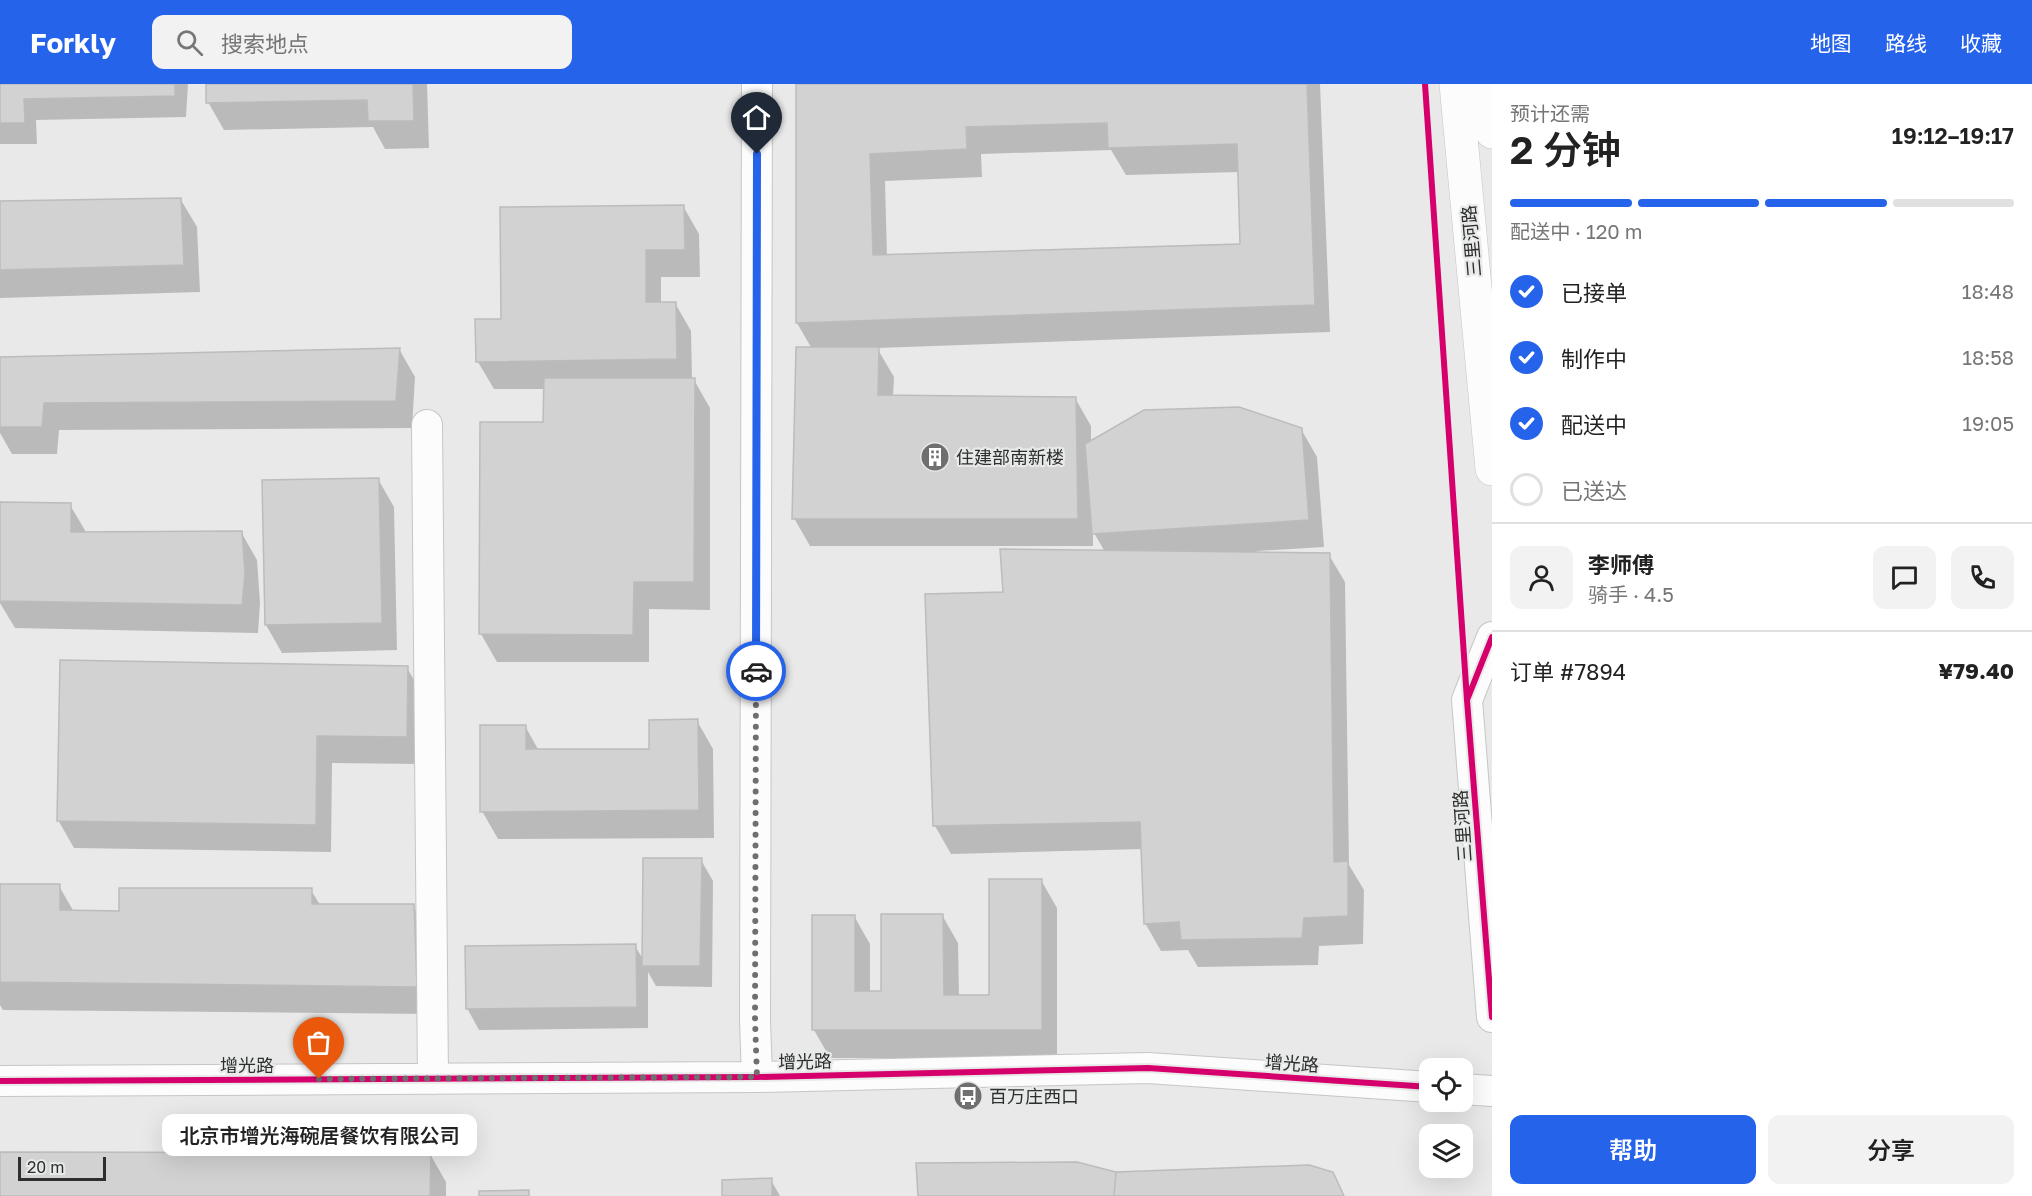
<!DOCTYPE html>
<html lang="zh">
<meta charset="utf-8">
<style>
body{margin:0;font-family:"Golos Text","Noto Sans SC",sans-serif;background:#f2f2f2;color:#222;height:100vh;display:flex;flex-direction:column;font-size:22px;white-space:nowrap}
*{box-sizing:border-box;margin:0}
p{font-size:20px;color:#767676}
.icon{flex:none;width:33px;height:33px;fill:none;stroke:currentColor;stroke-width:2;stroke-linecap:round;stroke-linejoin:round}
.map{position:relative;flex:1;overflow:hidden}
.sheet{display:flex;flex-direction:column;background:#fff;width:540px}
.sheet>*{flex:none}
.tools{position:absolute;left:1419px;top:974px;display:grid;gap:12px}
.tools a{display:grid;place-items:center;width:54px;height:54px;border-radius:12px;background:#fff;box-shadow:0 6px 24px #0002;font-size:30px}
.scale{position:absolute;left:18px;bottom:15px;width:88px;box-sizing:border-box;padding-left:6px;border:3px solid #2d2e2d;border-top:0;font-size:16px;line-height:21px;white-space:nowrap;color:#2d2e2d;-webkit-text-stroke:4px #e7eae8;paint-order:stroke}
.pin{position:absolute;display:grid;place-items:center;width:51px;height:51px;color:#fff;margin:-62px -26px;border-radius:50% 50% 50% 0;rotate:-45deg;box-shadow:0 0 6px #0007}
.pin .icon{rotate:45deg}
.courier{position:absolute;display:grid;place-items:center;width:60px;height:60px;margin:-30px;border:4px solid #2563eb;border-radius:50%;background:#fff;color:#222;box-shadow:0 2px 8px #0007}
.bubble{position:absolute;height:42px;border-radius:12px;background:#fff;box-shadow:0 6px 24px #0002;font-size:20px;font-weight:600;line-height:42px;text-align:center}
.overview em{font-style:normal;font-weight:600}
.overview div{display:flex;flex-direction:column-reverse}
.overview{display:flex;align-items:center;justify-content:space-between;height:102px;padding:0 18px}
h1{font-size:39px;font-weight:600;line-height:45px}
.bar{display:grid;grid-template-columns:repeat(4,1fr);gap:9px 6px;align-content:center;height:72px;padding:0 18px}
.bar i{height:8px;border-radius:4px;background:#e0e0e0}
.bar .selected{background:#2563eb}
.bar p{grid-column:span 4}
.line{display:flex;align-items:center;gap:15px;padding:0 18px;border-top:2px solid #e0e0e0}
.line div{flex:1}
.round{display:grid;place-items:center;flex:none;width:63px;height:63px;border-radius:12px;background:#f2f2f2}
ol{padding:0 18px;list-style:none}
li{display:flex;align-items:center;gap:18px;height:66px}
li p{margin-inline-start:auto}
li .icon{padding:6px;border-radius:50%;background:#2563eb;color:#fff;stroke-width:4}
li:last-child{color:#767676}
li i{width:33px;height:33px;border:3px solid #e0e0e0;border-radius:50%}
.cta{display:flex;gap:12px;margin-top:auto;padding:12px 18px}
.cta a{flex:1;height:69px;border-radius:12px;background:#2563eb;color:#fff;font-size:24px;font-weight:600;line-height:69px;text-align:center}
.cta a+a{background:#f2f2f2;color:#222}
header{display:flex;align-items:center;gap:36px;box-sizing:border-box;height:84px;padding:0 30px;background:#2563eb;color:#fff}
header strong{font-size:28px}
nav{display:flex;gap:33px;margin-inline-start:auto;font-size:21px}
.search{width:420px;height:54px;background:#f2f2f2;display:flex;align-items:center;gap:15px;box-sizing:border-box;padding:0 21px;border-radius:12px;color:#767676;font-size:22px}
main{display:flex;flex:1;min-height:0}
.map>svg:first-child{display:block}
</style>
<header>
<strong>Forkly</strong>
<div class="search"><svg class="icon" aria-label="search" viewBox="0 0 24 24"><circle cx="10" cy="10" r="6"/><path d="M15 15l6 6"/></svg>搜索地点</div>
<nav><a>地图</a><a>路线</a><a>收藏</a></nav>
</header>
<main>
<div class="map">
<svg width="1492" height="1112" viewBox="0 0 1492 1112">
<rect width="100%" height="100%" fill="#e8e9e8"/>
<path fill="#0003" fill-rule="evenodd" d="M0 0H188L186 33 36 36 37 60H0Z
M207 0H427L429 64 385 65 373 43 224 46 208 18Z
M797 0H1320L1330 248 877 264 894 293 893 312 1075 314 1091 342V358L1301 345 1317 373 1324 463 1257 467V470L1329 471 1345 498 1349 781 1364 806 1363 860 1319 862 1318 881 1198 883 1188 866 1161 867 1145 839 1143 765 951 770 935 742 927 511 1005 510 1105 468 1093 447V462H810L794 434 812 265 797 239ZM1111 66 1126 91 1239 88 1241 161 887 173 885 97 982 93 981 70Z
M181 116 197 143 200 208 0 214V118Z
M683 122 699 150 700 193H661V219H675L691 247 692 296H694L710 324V526L649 525V578H497L481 550 545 339V305H494L478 278 503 236Z
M399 265 415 293 412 344 59 346 57 370H12L0 349V274Z
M378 395 394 423 397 566 282 569 266 541 263 398Z
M0 420 70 421 86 448H241L257 476 260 519 258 549 15 544 0 519Z
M407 584 423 611 422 680 332 679 331 768 74 764 58 736Z
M697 637 713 665 714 754 498 755 482 727 525 642 539 667 650 666Z
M701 776 713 797 712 903 656 902 648 888V944L479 946 467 924 635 862 644 877Z
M1041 796 1057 824V974H830L814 946 854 832 870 860V908H882L942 831 958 859 959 913H991Z
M0 801 59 802 74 828 121 829 311 806 320 821 413 822 429 849 432 930 3 926 0 921Z
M0 1070H430L446 1098V1112H0Z
M771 1096 780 1112H724Z"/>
<path fill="#d1d2d1" stroke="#bbbcbb" stroke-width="1.5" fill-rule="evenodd" d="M0 0H175V12L24 15 25 39H0Z
M206 0H413L414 37H368L367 16 206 19Z
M796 0H1307L1315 221 796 239ZM1107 39 1108 64 1237 60 1240 160 873 171 870 70 967 65 966 43Z
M181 114 184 181 0 186V117Z
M684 121 685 166H646V218H676L677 275 476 278 475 235H501L500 123Z
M796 263H879L878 311 1076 313 1078 435H792Z
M400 264 396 317 44 319 42 343H0V273Z
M544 294H695L694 498H634L633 551 479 550 480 338H543Z
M1239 323 1302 344 1309 436 1092 450 1085 360 1144 326Z
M379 394 382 539 265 541 262 396Z
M0 418 71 419V448L242 447 245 490 242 521 0 517Z
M1000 465 1330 469 1334 778 1348 777V832L1304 834 1302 854 1181 856 1179 838 1144 840 1140 738 933 742 925 510 1003 508Z
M60 576 408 582 407 653 317 652 316 741 57 737Z
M698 635 699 726 480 728V641H526V665H649V636Z
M643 774H702L700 882H642Z
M989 795H1042V946H812V831H855V907H881V830H943L944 911H989Z
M0 800H60V826L119 827V804H312V820H414L417 903 0 898Z
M636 860 637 923 466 925 465 862Z
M0 1068 431 1069 430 1112H0Z
M1077 1078 1116 1088 1114 1112H918L916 1079Z
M1309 1081 1333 1088 1344 1112H1114L1116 1088Z
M772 1094V1112H722V1096Z
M529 1106V1112H479V1107Z"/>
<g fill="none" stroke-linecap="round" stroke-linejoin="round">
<g stroke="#c5c6c5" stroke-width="32">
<path id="minor" d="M427 341 433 995
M1492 553 1467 616 1492 933
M757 993 755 936 757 0
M0 997 757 993 1148 984 1430 1003
M1462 1005 1492 1007"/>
</g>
<g stroke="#c5c6c5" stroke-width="34">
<path id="major" d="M1456 0 1492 385
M1488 0 1492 48"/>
</g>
<use href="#minor" stroke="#fcfcfc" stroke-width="30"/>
<use href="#major" stroke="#fcfcfc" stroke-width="33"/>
<g stroke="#e7eae8" stroke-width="10">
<path id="cycleway" d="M1425 0 1467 616
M1492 553 1467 616 1492 933
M0 997 757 993 1148 984 1430 1003"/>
</g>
<use href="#cycleway" stroke="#d6006c" stroke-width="6"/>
</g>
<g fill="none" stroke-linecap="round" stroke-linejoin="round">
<path stroke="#6e6f6e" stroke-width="6" stroke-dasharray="0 10.8" d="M319 995 757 993 755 936 756 587"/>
<path stroke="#2563eb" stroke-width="8" d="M756 587 757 70"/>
</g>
<defs>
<g id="building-disc" transform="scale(1.5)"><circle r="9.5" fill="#6e6f6e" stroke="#e7eae8"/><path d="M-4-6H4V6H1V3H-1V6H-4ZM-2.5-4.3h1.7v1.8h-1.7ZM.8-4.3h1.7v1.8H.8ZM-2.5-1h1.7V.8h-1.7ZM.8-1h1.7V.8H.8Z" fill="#fff"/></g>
<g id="bus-disc" transform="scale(1.5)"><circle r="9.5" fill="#6e6f6e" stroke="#e7eae8"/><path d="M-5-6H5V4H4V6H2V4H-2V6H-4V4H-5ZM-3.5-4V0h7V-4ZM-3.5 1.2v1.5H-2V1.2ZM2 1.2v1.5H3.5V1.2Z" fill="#fff"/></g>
</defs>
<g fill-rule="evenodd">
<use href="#building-disc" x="935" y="373"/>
<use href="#bus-disc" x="968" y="1012"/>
</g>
<g text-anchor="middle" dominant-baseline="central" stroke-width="4.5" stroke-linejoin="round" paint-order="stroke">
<g font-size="18" fill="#2d2e2d" stroke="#e7eae8">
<text transform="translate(1471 157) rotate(-95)">三里河路</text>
<text transform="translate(1462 742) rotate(-94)">三里河路</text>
<text transform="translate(805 977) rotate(-1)">增光路</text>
<text transform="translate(1292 979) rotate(4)">增光路</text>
<text x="247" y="981">增光路</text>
</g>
<g font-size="18" fill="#2d2e2d" stroke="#e7eae8" text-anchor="start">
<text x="956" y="373">住建部南新楼</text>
<text x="989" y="1012">百万庄西口</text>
</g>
</g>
</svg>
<div class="tools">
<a><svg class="icon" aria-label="locate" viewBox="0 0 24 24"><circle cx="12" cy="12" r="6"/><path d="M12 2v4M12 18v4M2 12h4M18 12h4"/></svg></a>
<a><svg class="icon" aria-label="layers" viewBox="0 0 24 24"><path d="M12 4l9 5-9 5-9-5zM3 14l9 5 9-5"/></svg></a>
</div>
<div class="scale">20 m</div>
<div class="pin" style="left:319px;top:995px;background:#ea580c"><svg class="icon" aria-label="bag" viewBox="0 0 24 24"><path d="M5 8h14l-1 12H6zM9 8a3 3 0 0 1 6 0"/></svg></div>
<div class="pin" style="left:757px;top:70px;background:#1f2937"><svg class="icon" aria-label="home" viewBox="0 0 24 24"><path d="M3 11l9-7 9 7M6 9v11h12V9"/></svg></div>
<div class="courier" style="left:756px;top:587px"><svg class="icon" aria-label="car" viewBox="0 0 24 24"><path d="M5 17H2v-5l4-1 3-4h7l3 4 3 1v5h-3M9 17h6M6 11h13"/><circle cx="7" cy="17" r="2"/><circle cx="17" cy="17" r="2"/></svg></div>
<div class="bubble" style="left:162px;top:1030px;width:315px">北京市增光海碗居餐饮有限公司</div>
</div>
<section class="sheet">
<div class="overview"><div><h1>2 分钟</h1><p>预计还需</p></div><em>19:12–19:17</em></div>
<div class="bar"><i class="selected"></i><i class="selected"></i><i class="selected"></i><i></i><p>配送中 · 120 m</p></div>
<ol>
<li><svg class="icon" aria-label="check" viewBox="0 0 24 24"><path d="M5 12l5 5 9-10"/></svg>已接单<p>18:48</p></li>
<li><svg class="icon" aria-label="check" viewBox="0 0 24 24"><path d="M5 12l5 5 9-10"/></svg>制作中<p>18:58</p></li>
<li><svg class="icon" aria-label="check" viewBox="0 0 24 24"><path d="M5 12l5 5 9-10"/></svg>配送中<p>19:05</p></li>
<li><i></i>已送达</li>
</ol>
<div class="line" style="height:108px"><a class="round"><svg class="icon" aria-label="person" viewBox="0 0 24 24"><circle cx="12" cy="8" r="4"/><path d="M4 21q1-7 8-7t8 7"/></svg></a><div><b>李师傅</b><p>骑手 · 4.5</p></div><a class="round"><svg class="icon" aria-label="chat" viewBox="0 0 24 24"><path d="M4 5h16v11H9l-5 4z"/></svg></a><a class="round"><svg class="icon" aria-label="phone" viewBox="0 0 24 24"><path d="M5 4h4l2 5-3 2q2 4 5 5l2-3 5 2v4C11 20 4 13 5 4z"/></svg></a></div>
<div class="line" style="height:78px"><div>订单 #7894</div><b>¥79.40</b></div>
<div class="cta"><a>帮助</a><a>分享</a></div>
</section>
</main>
